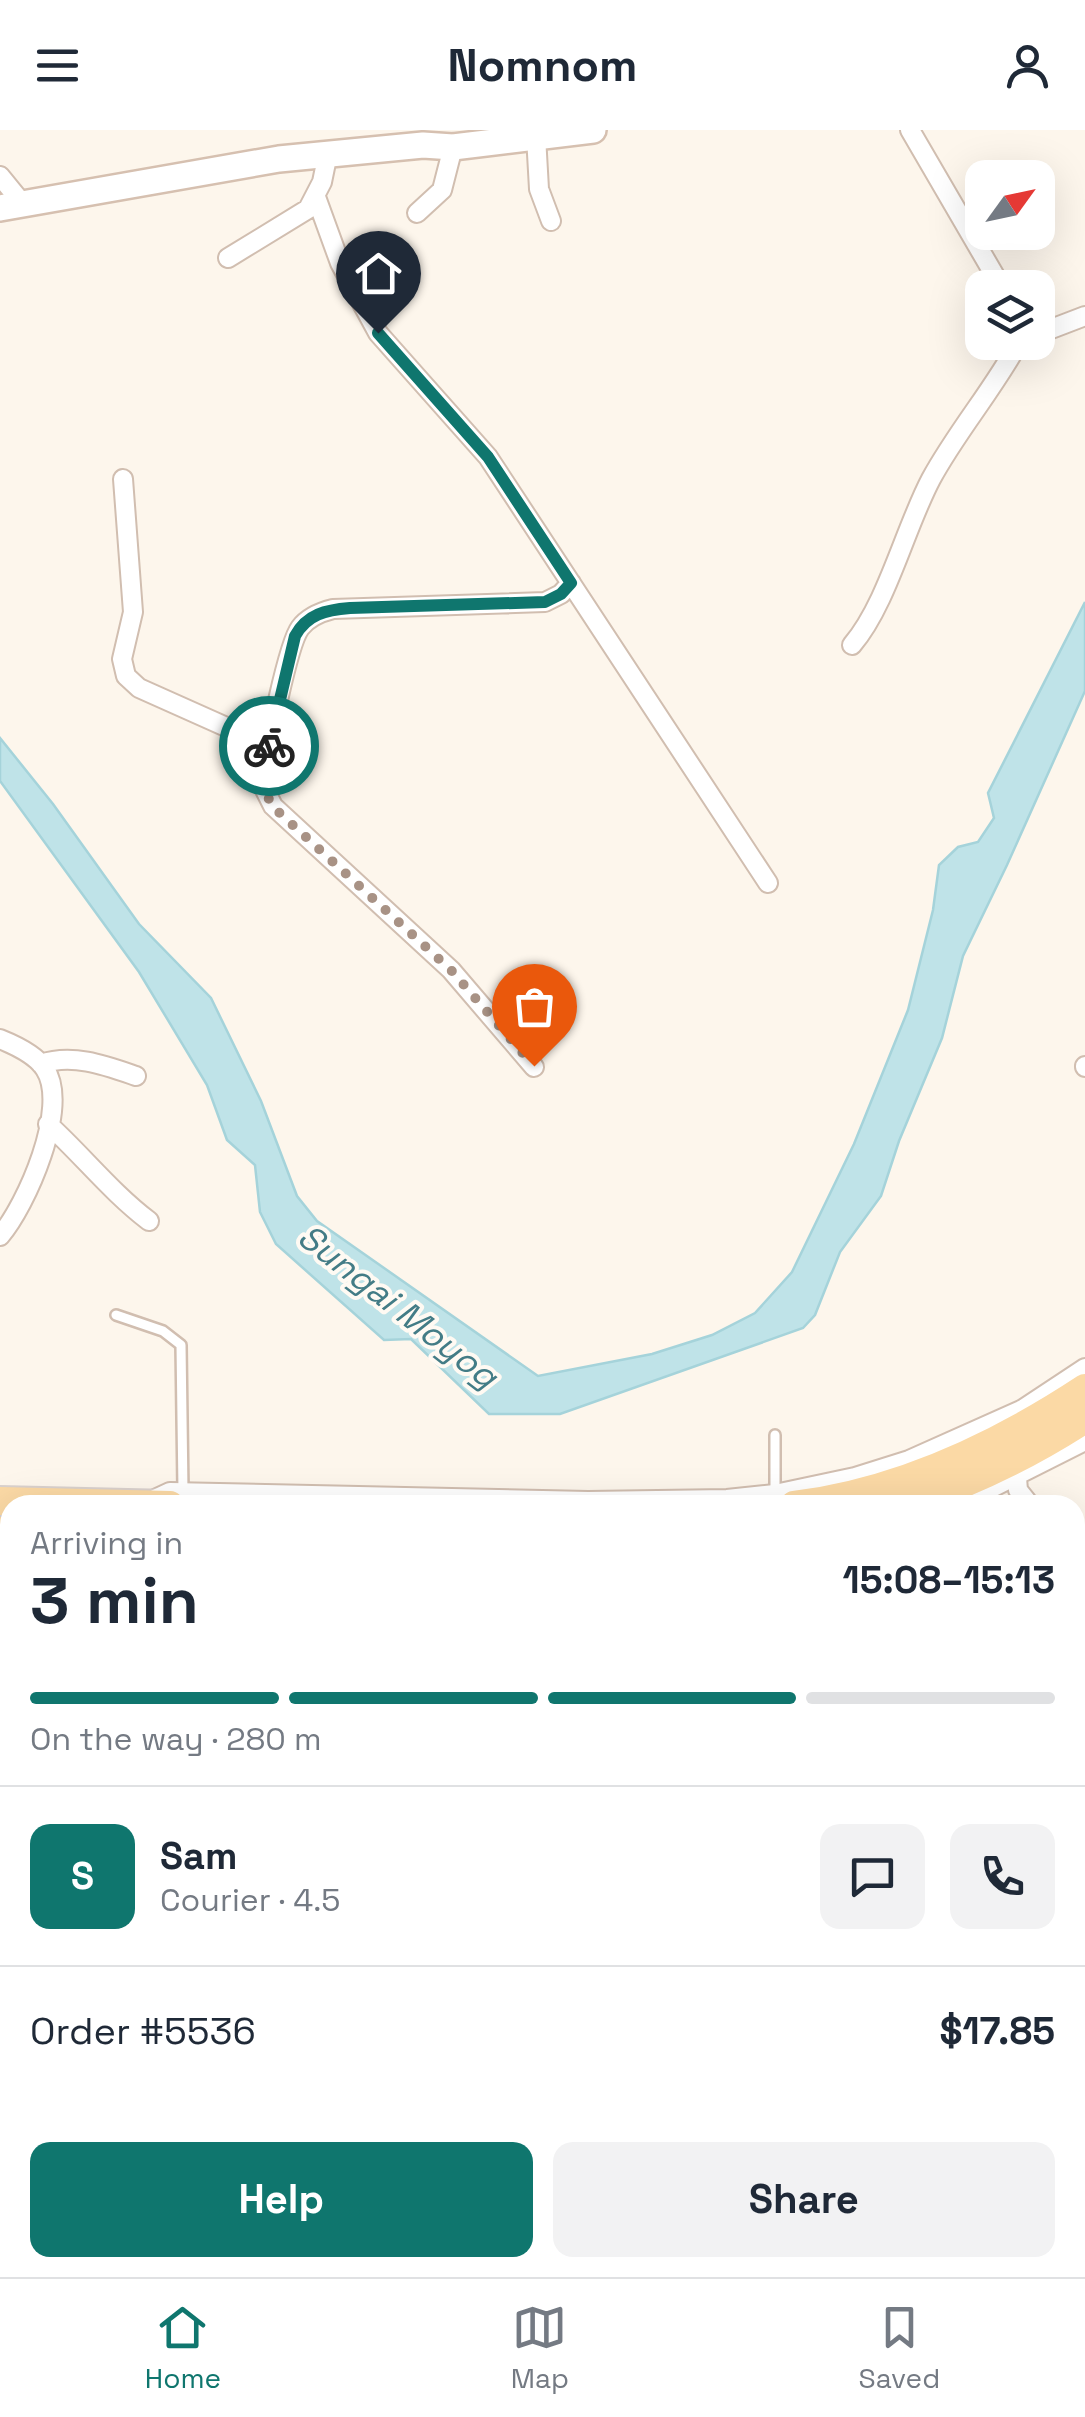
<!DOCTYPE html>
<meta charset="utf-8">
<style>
body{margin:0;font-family:"Space Grotesk",sans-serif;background:#f2f2f3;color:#1f2937;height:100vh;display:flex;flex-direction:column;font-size:38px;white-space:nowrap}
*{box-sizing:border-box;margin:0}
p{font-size:32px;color:#747a83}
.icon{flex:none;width:55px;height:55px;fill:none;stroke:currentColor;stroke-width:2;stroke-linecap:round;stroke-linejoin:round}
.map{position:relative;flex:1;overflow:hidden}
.panel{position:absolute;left:0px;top:1365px;width:1085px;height:782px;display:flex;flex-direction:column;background:#fff;border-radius:30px 30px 0 0;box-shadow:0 10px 40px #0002}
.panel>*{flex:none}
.needle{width:65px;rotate:57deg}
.tools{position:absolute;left:965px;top:30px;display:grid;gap:20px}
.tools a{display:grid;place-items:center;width:90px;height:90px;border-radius:20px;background:#fff;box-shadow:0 10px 40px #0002;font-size:50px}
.pin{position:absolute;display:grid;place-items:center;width:85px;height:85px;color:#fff;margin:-102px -42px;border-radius:50% 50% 50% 0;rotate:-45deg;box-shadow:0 0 10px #0007}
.pin .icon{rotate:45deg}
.courier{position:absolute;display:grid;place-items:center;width:100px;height:100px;margin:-50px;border:8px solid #0f766e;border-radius:50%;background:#fff;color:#222;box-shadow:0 2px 12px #0007}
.summary em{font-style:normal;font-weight:700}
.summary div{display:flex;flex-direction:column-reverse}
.summary{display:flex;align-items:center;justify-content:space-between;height:170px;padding:0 30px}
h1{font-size:65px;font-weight:700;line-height:75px}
.bar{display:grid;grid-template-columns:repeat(4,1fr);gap:15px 10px;align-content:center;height:120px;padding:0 30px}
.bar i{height:12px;border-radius:8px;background:#e0e1e3}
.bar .current{background:#0f766e}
.bar p{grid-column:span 4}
.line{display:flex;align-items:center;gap:25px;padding:0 30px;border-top:2px solid #e0e1e3}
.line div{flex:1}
.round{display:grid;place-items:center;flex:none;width:105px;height:105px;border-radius:20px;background:#f2f2f3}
.primary-button{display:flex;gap:20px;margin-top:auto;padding:20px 30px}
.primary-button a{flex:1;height:115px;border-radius:20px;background:#0f766e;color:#fff;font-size:40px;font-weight:700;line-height:115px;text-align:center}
.primary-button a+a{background:#f2f2f3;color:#1f2937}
header{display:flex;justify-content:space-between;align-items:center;height:130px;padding:0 30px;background:#fff;font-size:45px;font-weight:700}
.dock{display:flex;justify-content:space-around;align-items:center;height:140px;border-top:2px solid #e0e1e3;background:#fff;font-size:28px;color:#747a83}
.dock a{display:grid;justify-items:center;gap:5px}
.dock .current{color:#0f766e}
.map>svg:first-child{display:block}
</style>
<header><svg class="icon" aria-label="menu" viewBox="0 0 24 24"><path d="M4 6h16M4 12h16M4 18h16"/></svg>Nomnom<svg class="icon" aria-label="person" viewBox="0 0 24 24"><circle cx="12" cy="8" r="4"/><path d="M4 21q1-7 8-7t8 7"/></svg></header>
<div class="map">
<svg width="1085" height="2147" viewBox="0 0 1085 2147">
<rect width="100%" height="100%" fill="#fdf6ec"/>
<path fill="#d8ecc9" d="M1085 1754V1877L1075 1894V1757Z
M1075 2044 1085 2046V2147H982L981 2138H1075Z
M760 2138H949V2147H751Z"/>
<path fill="#bfe3e8" stroke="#a5d3da" stroke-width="2.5" d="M1085 472V561L1007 735 963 826 942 908 899 1011 881 1066 840 1122 815 1185 803 1198 560 1284H489L411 1209 384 1210 276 1114 260 1082 255 1035 227 1010 207 955 139 842 0 651V608L53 674 139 794 211 868 261 971 297 1066 317 1091 538 1246 652 1224 712 1205 755 1183 792 1142 854 1014 908 880 933 780 939 735 958 717 978 712 994 688 988 663Z"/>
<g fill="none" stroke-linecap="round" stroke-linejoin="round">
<g stroke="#d1beb0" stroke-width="14">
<path id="lane" d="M116 1185 163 1201 181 1215 183 1361
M775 1364V1305
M1075 1700 1085 1696"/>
</g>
<g stroke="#d1beb0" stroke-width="22">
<path id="street" d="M910 0 1002 158
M536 6 539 59 551 91
M0 46 22 73
M316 67 340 133 378 203 488 327 768 753
M417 83 442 60 453 17
M228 128 308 79 322 52 328 23
M1038 204 1085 186
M123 349 133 482 122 529 126 546 139 558 233 600 271 609
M852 515C887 474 905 398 931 349 957 301 993 260 1019 212
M0 909C15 915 37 926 45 939 70 977 26 1076 0 1106
M41 934C73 923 107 936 136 946
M534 937 451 840 273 676 264 658V643C267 619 288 514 300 498 308 487 321 482 333 479L545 472 561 464 571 453
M1085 937V936
M48 994C83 1026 112 1063 149 1091
M1017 1348 1018 1360 1030 1375
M155 1369 170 1362 588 1371 727 1369 775 1364 855 1347 909 1330 1023 1279 1085 1238
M958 1375 1085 1311
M1075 1413 1079 1419
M1075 1538 1085 1541
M1075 1623 1085 1640
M260 2138 262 2147"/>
</g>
<g stroke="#d6c0b0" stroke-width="30">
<path id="secondary" d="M0 78 279 29 423 15 453 17 593 0"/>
</g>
<g stroke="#dad1cd" stroke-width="32">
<path id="primary" d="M0 1371 170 1375
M794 1375C900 1362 997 1316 1085 1258
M906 1375C970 1354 1028 1326 1085 1289
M0 1401H10"/>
</g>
<use href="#lane" stroke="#fff" stroke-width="9"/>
<use href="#street" stroke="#fff" stroke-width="18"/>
<use href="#secondary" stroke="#fff" stroke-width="25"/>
<use href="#primary" stroke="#fbd9a5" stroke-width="28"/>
</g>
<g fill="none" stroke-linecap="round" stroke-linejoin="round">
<path stroke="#a89285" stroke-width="10" stroke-dasharray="0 18" d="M269 616 264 658 272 676 451 840 534 936"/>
<path stroke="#0f766e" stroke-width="12" d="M269 616 295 506C307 484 326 480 350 478L545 472 561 464 571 453 488 327 378 203"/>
</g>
<g text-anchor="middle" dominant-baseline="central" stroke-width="8" stroke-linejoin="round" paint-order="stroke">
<g font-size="35" font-style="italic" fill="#437c86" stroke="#fffaf3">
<text transform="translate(398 1176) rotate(38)">Sungai Moyog</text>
</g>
</g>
</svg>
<div class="tools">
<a><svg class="needle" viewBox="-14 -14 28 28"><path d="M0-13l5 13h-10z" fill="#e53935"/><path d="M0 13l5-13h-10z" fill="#747a83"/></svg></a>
<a><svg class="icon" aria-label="layers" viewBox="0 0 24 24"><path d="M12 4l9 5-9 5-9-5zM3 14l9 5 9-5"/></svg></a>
</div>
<div class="pin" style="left:534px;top:936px;background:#ea580c"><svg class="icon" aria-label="bag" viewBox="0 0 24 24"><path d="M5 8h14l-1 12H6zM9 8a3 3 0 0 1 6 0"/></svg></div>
<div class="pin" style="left:378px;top:203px;background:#1f2937"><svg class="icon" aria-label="home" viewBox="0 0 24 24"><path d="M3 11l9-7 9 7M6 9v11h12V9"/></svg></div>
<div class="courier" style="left:269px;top:616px"><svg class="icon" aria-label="bike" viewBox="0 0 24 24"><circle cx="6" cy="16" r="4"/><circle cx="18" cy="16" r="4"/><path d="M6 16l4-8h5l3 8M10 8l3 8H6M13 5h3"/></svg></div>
<section class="panel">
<div class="summary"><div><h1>3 min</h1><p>Arriving in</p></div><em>15:08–15:13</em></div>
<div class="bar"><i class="current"></i><i class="current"></i><i class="current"></i><i></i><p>On the way · 280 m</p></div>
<div class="line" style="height:180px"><b class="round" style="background:#0f766e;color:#fff">S</b><div><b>Sam</b><p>Courier · 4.5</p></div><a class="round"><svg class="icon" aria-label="chat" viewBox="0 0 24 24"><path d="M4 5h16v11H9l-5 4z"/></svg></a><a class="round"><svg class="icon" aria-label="phone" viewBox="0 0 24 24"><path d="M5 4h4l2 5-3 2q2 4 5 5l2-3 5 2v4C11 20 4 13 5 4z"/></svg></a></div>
<div class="line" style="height:130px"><div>Order #5536</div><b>$17.85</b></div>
<div class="primary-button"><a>Help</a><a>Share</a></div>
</section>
</div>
<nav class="dock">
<a class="current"><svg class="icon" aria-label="home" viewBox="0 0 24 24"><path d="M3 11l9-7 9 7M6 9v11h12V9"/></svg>Home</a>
<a><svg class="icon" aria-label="map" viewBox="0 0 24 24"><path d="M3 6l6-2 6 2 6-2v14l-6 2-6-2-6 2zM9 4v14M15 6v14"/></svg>Map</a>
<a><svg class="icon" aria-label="saved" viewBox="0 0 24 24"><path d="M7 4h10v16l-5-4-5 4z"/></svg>Saved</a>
</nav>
